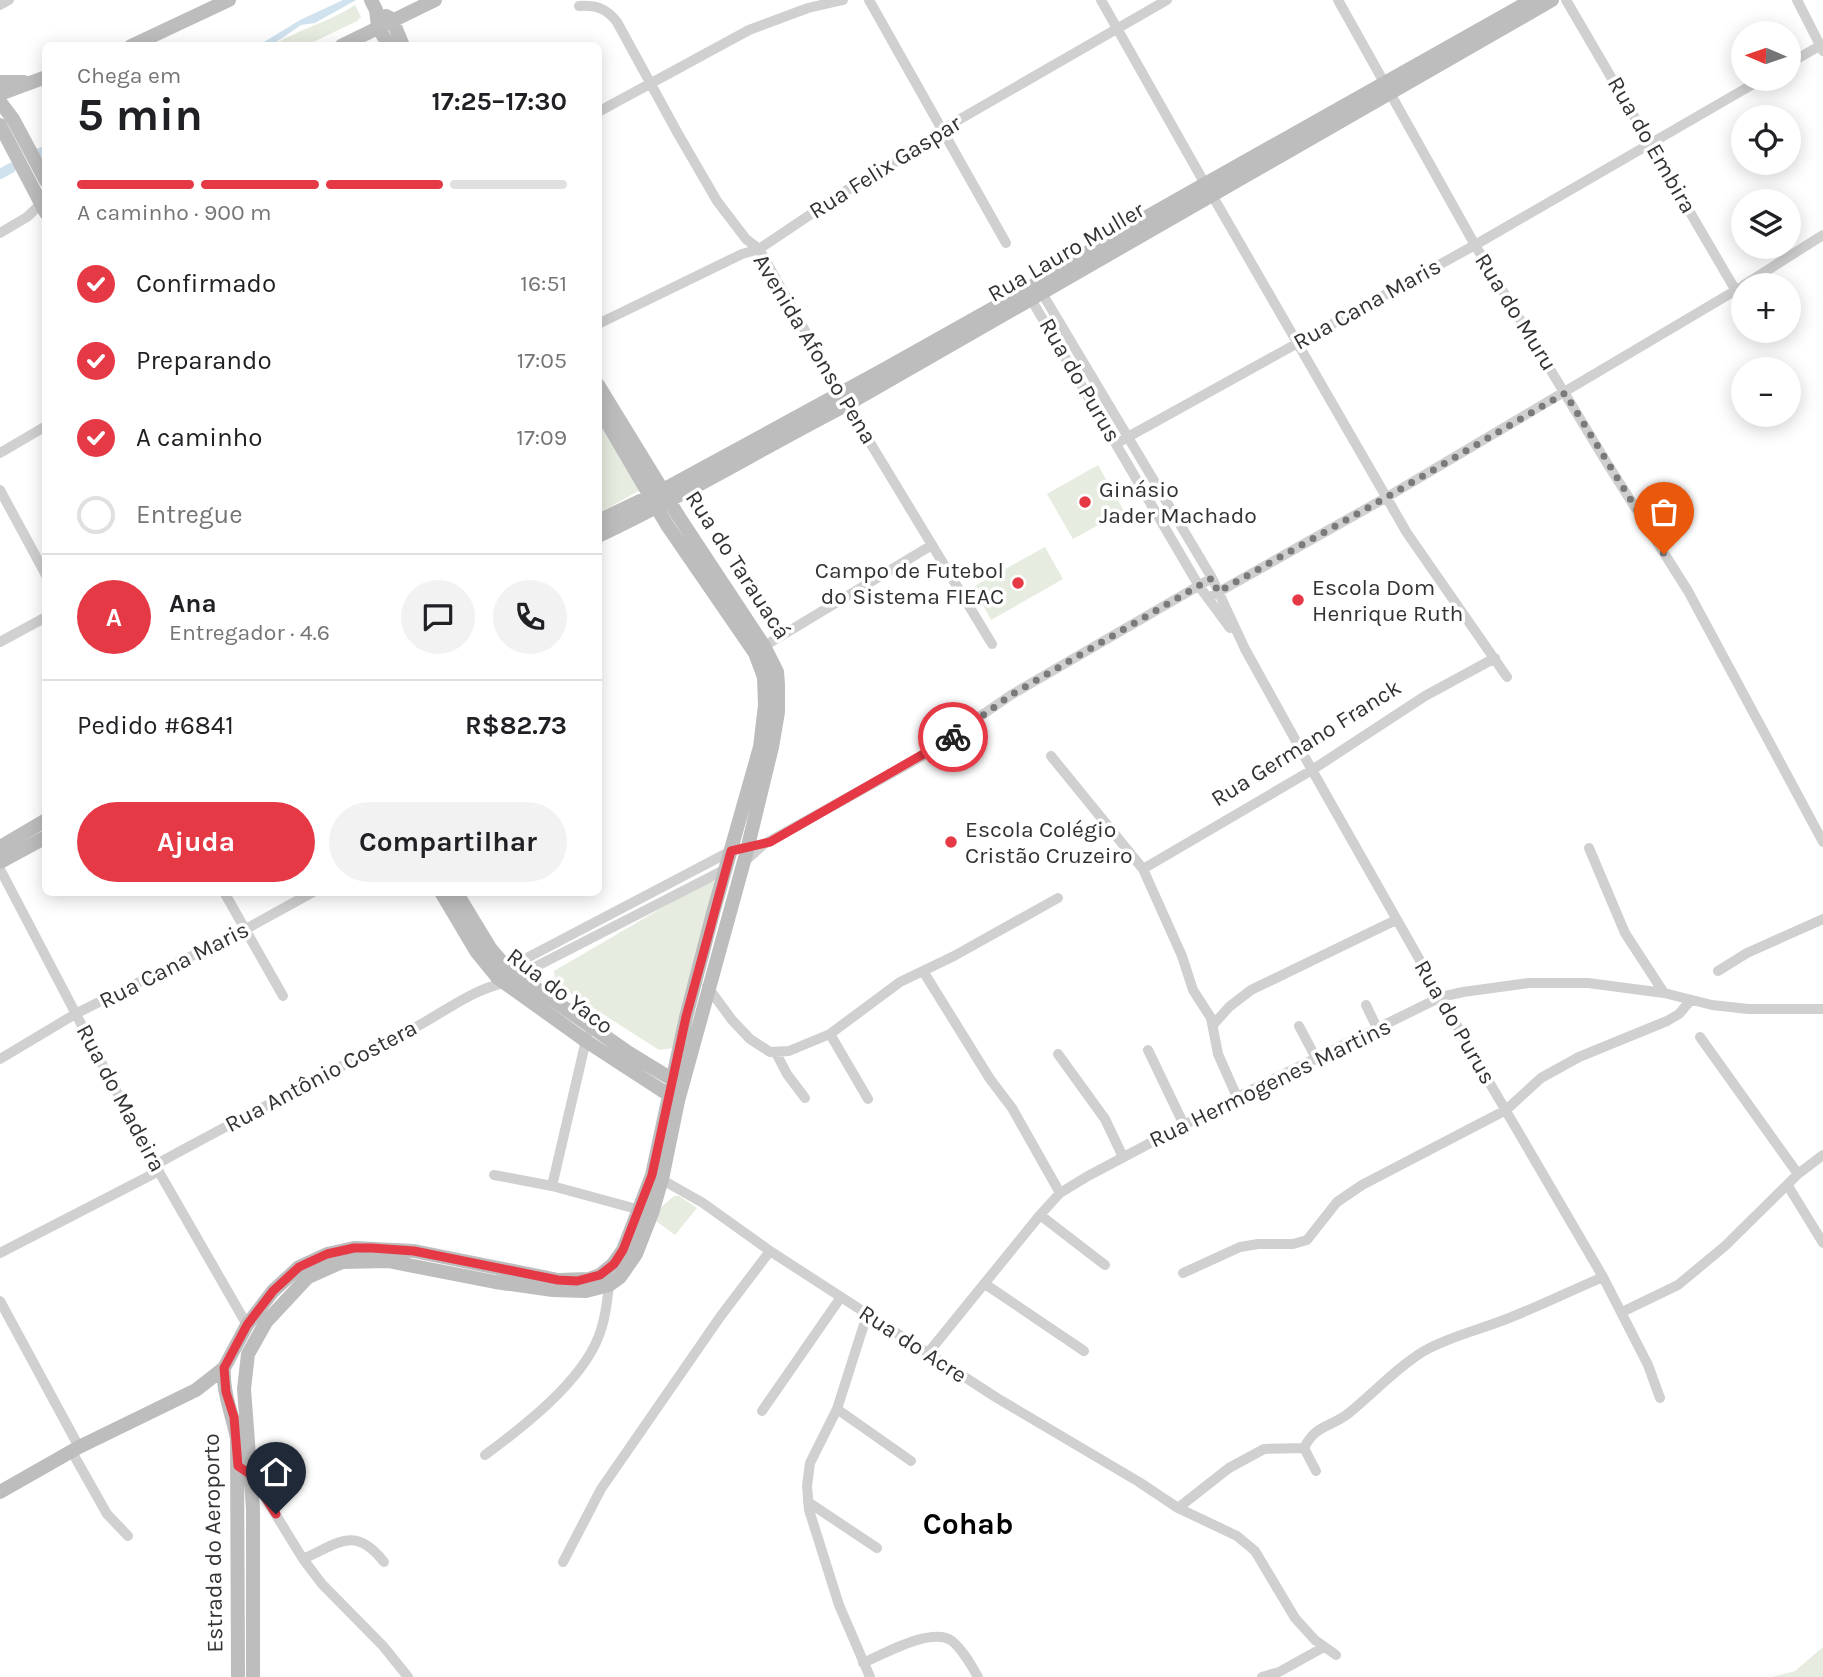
<!DOCTYPE html>
<html lang="pt">
<meta charset="utf-8">
<style>
body{margin:0;font-family:Karla,sans-serif;background:#f2f2f2;color:#202124;height:100vh;display:flex;flex-direction:column;font-size:26px;white-space:nowrap}
*{box-sizing:border-box;margin:0}
p{font-size:23px;color:#757577}
.icon{flex:none;width:38px;height:38px;fill:none;stroke:currentColor;stroke-width:2;stroke-linecap:round;stroke-linejoin:round}
.map{position:relative;flex:1;overflow:hidden}
.side{position:absolute;left:42px;top:42px;width:560px;height:854px;display:flex;flex-direction:column;background:#fff;border-radius:10px;box-shadow:0 4px 18px #0003}
.side>*{flex:none}
.needle{width:46px;rotate:272deg}
.fabs{position:absolute;left:1731px;top:21px;display:grid;gap:14px}
.fabs a{display:grid;place-items:center;width:70px;height:70px;border-radius:50%;background:#fff;box-shadow:0 4px 18px #0003;font-size:35px}
.pin{position:absolute;display:grid;place-items:center;width:60px;height:60px;color:#fff;margin:-72px -30px;border-radius:50% 50% 50% 0;rotate:-45deg;box-shadow:0 0 7px #0007}
.pin .icon{rotate:45deg}
.courier{position:absolute;display:grid;place-items:center;width:70px;height:70px;margin:-35px;border:5px solid #e63946;border-radius:50%;background:#fff;color:#222;box-shadow:0 2px 9px #0007}
.summary em{font-style:normal;font-weight:700}
.summary div{display:flex;flex-direction:column-reverse}
.summary{display:flex;align-items:center;justify-content:space-between;height:119px;padding:0 35px}
h1{font-size:46px;font-weight:700;line-height:52px}
.bar{display:grid;grid-template-columns:repeat(4,1fr);gap:10px 7px;align-content:center;height:84px;padding:0 35px}
.bar i{height:9px;border-radius:5px;background:#e0e0e0}
.bar .active{background:#e63946}
.bar p{grid-column:span 4}
.line{display:flex;align-items:center;gap:18px;padding:0 35px;border-top:2px solid #e0e0e0}
.line div{flex:1}
.round{display:grid;place-items:center;flex:none;width:74px;height:74px;border-radius:37px;background:#f2f2f2}
ol{padding:0 35px;list-style:none}
li{display:flex;align-items:center;gap:21px;height:77px}
li p{margin-inline-start:auto}
li .icon{padding:7px;border-radius:50%;background:#e63946;color:#fff;stroke-width:4}
li:last-child{color:#757577}
li i{width:38px;height:38px;border:4px solid #e0e0e0;border-radius:50%}
.action{display:flex;gap:14px;margin-top:auto;padding:14px 35px}
.action a{flex:1;height:80px;border-radius:42px;background:#e63946;color:#fff;font-size:28px;font-weight:700;line-height:80px;text-align:center}
.action a+a{background:#f2f2f2;color:#202124}
.map>svg:first-child{display:block}
</style>
<div class="map">
<svg width="1823" height="1677" viewBox="0 0 1823 1677">
<rect width="100%" height="100%" fill="#fff"/>
<path fill="#e6ecdf" d="M355 5 361 17 357 21 307 45H273C299 29 329 22 355 5Z
M598 408 644 488 599 513H598Z
M1098 465 1124 511 1073 539 1047 494Z
M1045 547 1063 579 991 620 973 587Z
M708 881 718 882 673 1048 659 1050 556 984 554 971Z
M674 1196H679L697 1208 675 1235 656 1221 660 1208Z
M1823 1647V1677H1772L1795 1671Z"/>
<path fill="#cfe2ee" d="M343 0H356L315 23 301 25 272 45H259L300 20Z"/>
<g fill="none" stroke-linecap="round" stroke-linejoin="round">
<path stroke="#cfe2ee" stroke-width="10" d="M39 153 46 151
M0 174 11 168"/>
<path stroke="#d0d0d0" stroke-width="10" d="M869 0 1006 243
M1101 0 1205 184
M1338 0 1475 245 1605 460 1688 591 1823 842
M1566 0 1736 291
M1797 0 1823 51
M0 5 9 0
M579 6C596 5 606 8 617 22L677 132 717 201 746 239 759 249 840 393 992 644
M1788 64 1823 44
M598 112 749 30 808 8 843 0
M1212 195 1407 533 1507 677
M0 233 27 217 41 204
M1744 285 1823 235
M1039 288 1212 578 1245 649 1312 770 1485 1075 1603 1277 1648 1365 1660 1398
M1028 294 1199 586 1230 628
M598 324 742 254 759 249 847 190 887 168 941 130 1167 0
M1117 443 1475 245 1762 79
M0 453 46 426
M0 490 46 575
M1208 598 1387 497 1743 286
M0 642 46 617
M761 648 932 545
M1051 756 1143 869 1182 956 1193 990 1211 1018 1218 1054 1237 1097
M1589 848 1625 933 1664 993
M743 863 764 844 921 757 1011 695 1212 578
M0 869 155 1165 247 1325
M1143 869 1312 770 1425 696 1495 658
M224 892 283 996
M504 970 731 851 753 845
M923 971 990 1079 1012 1108 1060 1193
M1718 971 1747 953 1823 919
M707 986 732 1020 750 1039 770 1052 789 1051 830 1034 900 982 954 956 1058 898
M1366 1005 1378 1030
M1213 1025 1229 1007 1251 990 1396 920
M1299 1026 1317 1060
M830 1034 868 1099
M1700 1037 1798 1174
M1148 1050 1184 1125
M776 1053 787 1074 805 1098
M1058 1054 1105 1119 1123 1157
M0 1059 77 1013 246 929 313 892
M155 1165C240 1118 328 1074 414 1028 443 1013 471 990 504 983L726 869
M494 1175 552 1186 644 1211
M659 1178 703 1203 770 1251 997 1398 1139 1482 1178 1508 1237 1536 1255 1551 1295 1618 1315 1640 1336 1655
M552 1186 587 1036
M1788 1186 1823 1243
M1040 1215 1105 1265
M0 1253 159 1171
M1183 1273 1240 1247 1258 1244H1293L1307 1240 1337 1202 1362 1185 1506 1110 1541 1078 1579 1057 1667 1021 1679 1014 1690 1001
M985 1284 1084 1351
M0 1301 79 1447
M1622 1312 1678 1285 1725 1246 1798 1174 1823 1155
M867 1315 837 1409 810 1463 807 1486 809 1510 839 1605 870 1677
M928 1353 1040 1215 1060 1193 1088 1176 1237 1097 1441 997 1463 992 1529 983H1588L1664 993 1712 1005 1748 1009H1823
M837 1409 911 1461
M762 1411 841 1297
M1304 1448C1316 1424 1330 1428 1349 1413 1375 1392 1396 1368 1424 1351 1448 1337 1478 1330 1504 1320 1538 1307 1570 1291 1603 1277
M72 1452 107 1514 128 1536
M485 1455C523 1427 580 1383 598 1338 605 1321 607 1303 609 1285
M252 1476 303 1559 322 1584 383 1646 408 1677
M808 1502 877 1548
M1178 1508 1229 1468 1264 1449 1304 1448 1316 1471
M303 1559C339 1543 355 1525 384 1562
M563 1562 601 1489 720 1317 770 1251
M863 1663C884 1654 932 1626 952 1641 963 1650 971 1665 978 1677
M1262 1677 1279 1672 1324 1647"/>
<path stroke="#bdbdbd" stroke-width="14" d="M371 0 376 10 378 27 389 46
M386 16 392 19 403 46
M131 46 229 0
M341 46 435 0
M0 82H24
M0 94 46 77
M0 102 13 119 46 181
M0 125 46 213
M598 521 663 490 885 369 1031 287 1134 224 1532 0
M598 536C684 496 764 447 848 404L1552 0
M0 847 46 820
M0 862 46 837
M441 892 476 951 498 978 586 1041 675 1099
M456 892 490 948 507 968 629 1053 678 1083
M224 1368C222 1391 233 1416 237 1439L238 1677
M0 1492 79 1447 196 1390 224 1368 247 1325 273 1291 299 1267 327 1254 354 1248 414 1251 558 1280 589 1279 600 1275 613 1264 623 1250 639 1209 652 1175 686 1017 713 913 760 747 765 705 764 677 755 653 667 525 598 407
M253 1677V1509L244 1389 248 1354 266 1322 308 1277 342 1262 388 1261 495 1282 553 1290 586 1291 609 1285 620 1277 636 1254 652 1213 662 1179 678 1101 746 854 772 747 778 712V684L777 672 764 646 679 517 598 385"/>
</g>
<g fill="none" stroke-linecap="round" stroke-linejoin="round">
<path stroke="#7a7a7a" stroke-width="7" stroke-dasharray="0 12.6" d="M953 737 1011 695 1212 578 1218 592 1387 497 1565 393 1664 554"/>
<path stroke="#e63946" stroke-width="9" d="M276 1514 250 1474 238 1466 234 1417 226 1392 224 1368 247 1325 273 1291 299 1267 327 1254 354 1248H372L414 1251 558 1280 577 1281 600 1275 614 1264 623 1250 652 1175 686 1017 731 851 770 842 953 737"/>
</g>
<g fill="#e63946" stroke="#fff" stroke-width="2.5">
<circle cx="1085" cy="502" r="7"/>
<circle cx="1018" cy="583" r="7"/>
<circle cx="1298" cy="600" r="7"/>
<circle cx="951" cy="842" r="7"/>
</g>
<g text-anchor="middle" dominant-baseline="central" stroke-width="7" stroke-linejoin="round" paint-order="stroke">
<g font-size="23" fill="#333" stroke="#fff">
<text transform="translate(1652 145) rotate(60)">Rua do Embira</text>
<text transform="translate(885 167) rotate(-32)">Rua Felix Gaspar</text>
<text transform="translate(1066 252) rotate(-30)">Rua Lauro Muller</text>
<text transform="translate(1367 304) rotate(-29)">Rua Cana Maris</text>
<text transform="translate(1516 312) rotate(58)">Rua do Muru</text>
<text transform="translate(815 349) rotate(59)">Avenida Afonso Pena</text>
<text transform="translate(1080 380) rotate(60)">Rua do Purus</text>
<text transform="translate(738 565) rotate(57)">Rua do Tarauacá</text>
<text transform="translate(1306 743) rotate(-32)">Rua Germano Franck</text>
<text transform="translate(174 965) rotate(-27)">Rua Cana Maris</text>
<text transform="translate(560 991) rotate(37)">Rua do Yaco</text>
<text transform="translate(1455 1022) rotate(60)">Rua do Purus</text>
<text transform="translate(321 1076) rotate(-28)">Rua Antônio Costera</text>
<text transform="translate(1270 1083) rotate(-26)">Rua Hermogenes Martins</text>
<text transform="translate(121 1098) rotate(62)">Rua do Madeira</text>
<text transform="translate(913 1344) rotate(33)">Rua do Acre</text>
<text transform="translate(213 1543) rotate(-91)">Estrada do Aeroporto</text>
</g>
<g font-size="23" fill="#333" stroke="#fff" text-anchor="start">
<text x="1099" y="489">Ginásio<tspan x="1099" dy="26">Jader Machado</tspan></text>
<text x="1004" y="570" text-anchor="end">Campo de Futebol<tspan x="1004" dy="26">do Sistema FIEAC</tspan></text>
<text x="1312" y="587">Escola Dom<tspan x="1312" dy="26">Henrique Ruth</tspan></text>
<text x="965" y="829">Escola Colégio<tspan x="965" dy="26">Cristão Cruzeiro</tspan></text>
</g>
<g font-size="30" font-weight="bold" fill="#000" stroke="#fff">
<text x="968" y="1524">Cohab</text>
</g>
</g>
</svg>
<div class="fabs">
<a><svg class="needle" viewBox="-14 -14 28 28"><path d="M0-13l5 13h-10z" fill="#e53935"/><path d="M0 13l5-13h-10z" fill="#757577"/></svg></a>
<a><svg class="icon" aria-label="locate" viewBox="0 0 24 24"><circle cx="12" cy="12" r="6"/><path d="M12 2v4M12 18v4M2 12h4M18 12h4"/></svg></a>
<a><svg class="icon" aria-label="layers" viewBox="0 0 24 24"><path d="M12 4l9 5-9 5-9-5zM3 14l9 5 9-5"/></svg></a>
<a>+</a>
<a>−</a>
</div>
<div class="pin" style="left:1664px;top:554px;background:#ea580c"><svg class="icon" aria-label="bag" viewBox="0 0 24 24"><path d="M5 8h14l-1 12H6zM9 8a3 3 0 0 1 6 0"/></svg></div>
<div class="pin" style="left:276px;top:1514px;background:#1f2937"><svg class="icon" aria-label="home" viewBox="0 0 24 24"><path d="M3 11l9-7 9 7M6 9v11h12V9"/></svg></div>
<div class="courier" style="left:953px;top:737px"><svg class="icon" aria-label="bike" viewBox="0 0 24 24"><circle cx="6" cy="16" r="4"/><circle cx="18" cy="16" r="4"/><path d="M6 16l4-8h5l3 8M10 8l3 8H6M13 5h3"/></svg></div>
<section class="side">
<div class="summary"><div><h1>5 min</h1><p>Chega em</p></div><em>17:25–17:30</em></div>
<div class="bar"><i class="active"></i><i class="active"></i><i class="active"></i><i></i><p>A caminho · 900 m</p></div>
<ol>
<li><svg class="icon" aria-label="check" viewBox="0 0 24 24"><path d="M5 12l5 5 9-10"/></svg>Confirmado<p>16:51</p></li>
<li><svg class="icon" aria-label="check" viewBox="0 0 24 24"><path d="M5 12l5 5 9-10"/></svg>Preparando<p>17:05</p></li>
<li><svg class="icon" aria-label="check" viewBox="0 0 24 24"><path d="M5 12l5 5 9-10"/></svg>A caminho<p>17:09</p></li>
<li><i></i>Entregue</li>
</ol>
<div class="line" style="height:126px"><b class="round" style="background:#e63946;color:#fff">A</b><div><b>Ana</b><p>Entregador · 4.6</p></div><a class="round"><svg class="icon" aria-label="chat" viewBox="0 0 24 24"><path d="M4 5h16v11H9l-5 4z"/></svg></a><a class="round"><svg class="icon" aria-label="phone" viewBox="0 0 24 24"><path d="M5 4h4l2 5-3 2q2 4 5 5l2-3 5 2v4C11 20 4 13 5 4z"/></svg></a></div>
<div class="line" style="height:91px"><div>Pedido #6841</div><b>R$82.73</b></div>
<div class="action"><a>Ajuda</a><a>Compartilhar</a></div>
</section>
</div>
